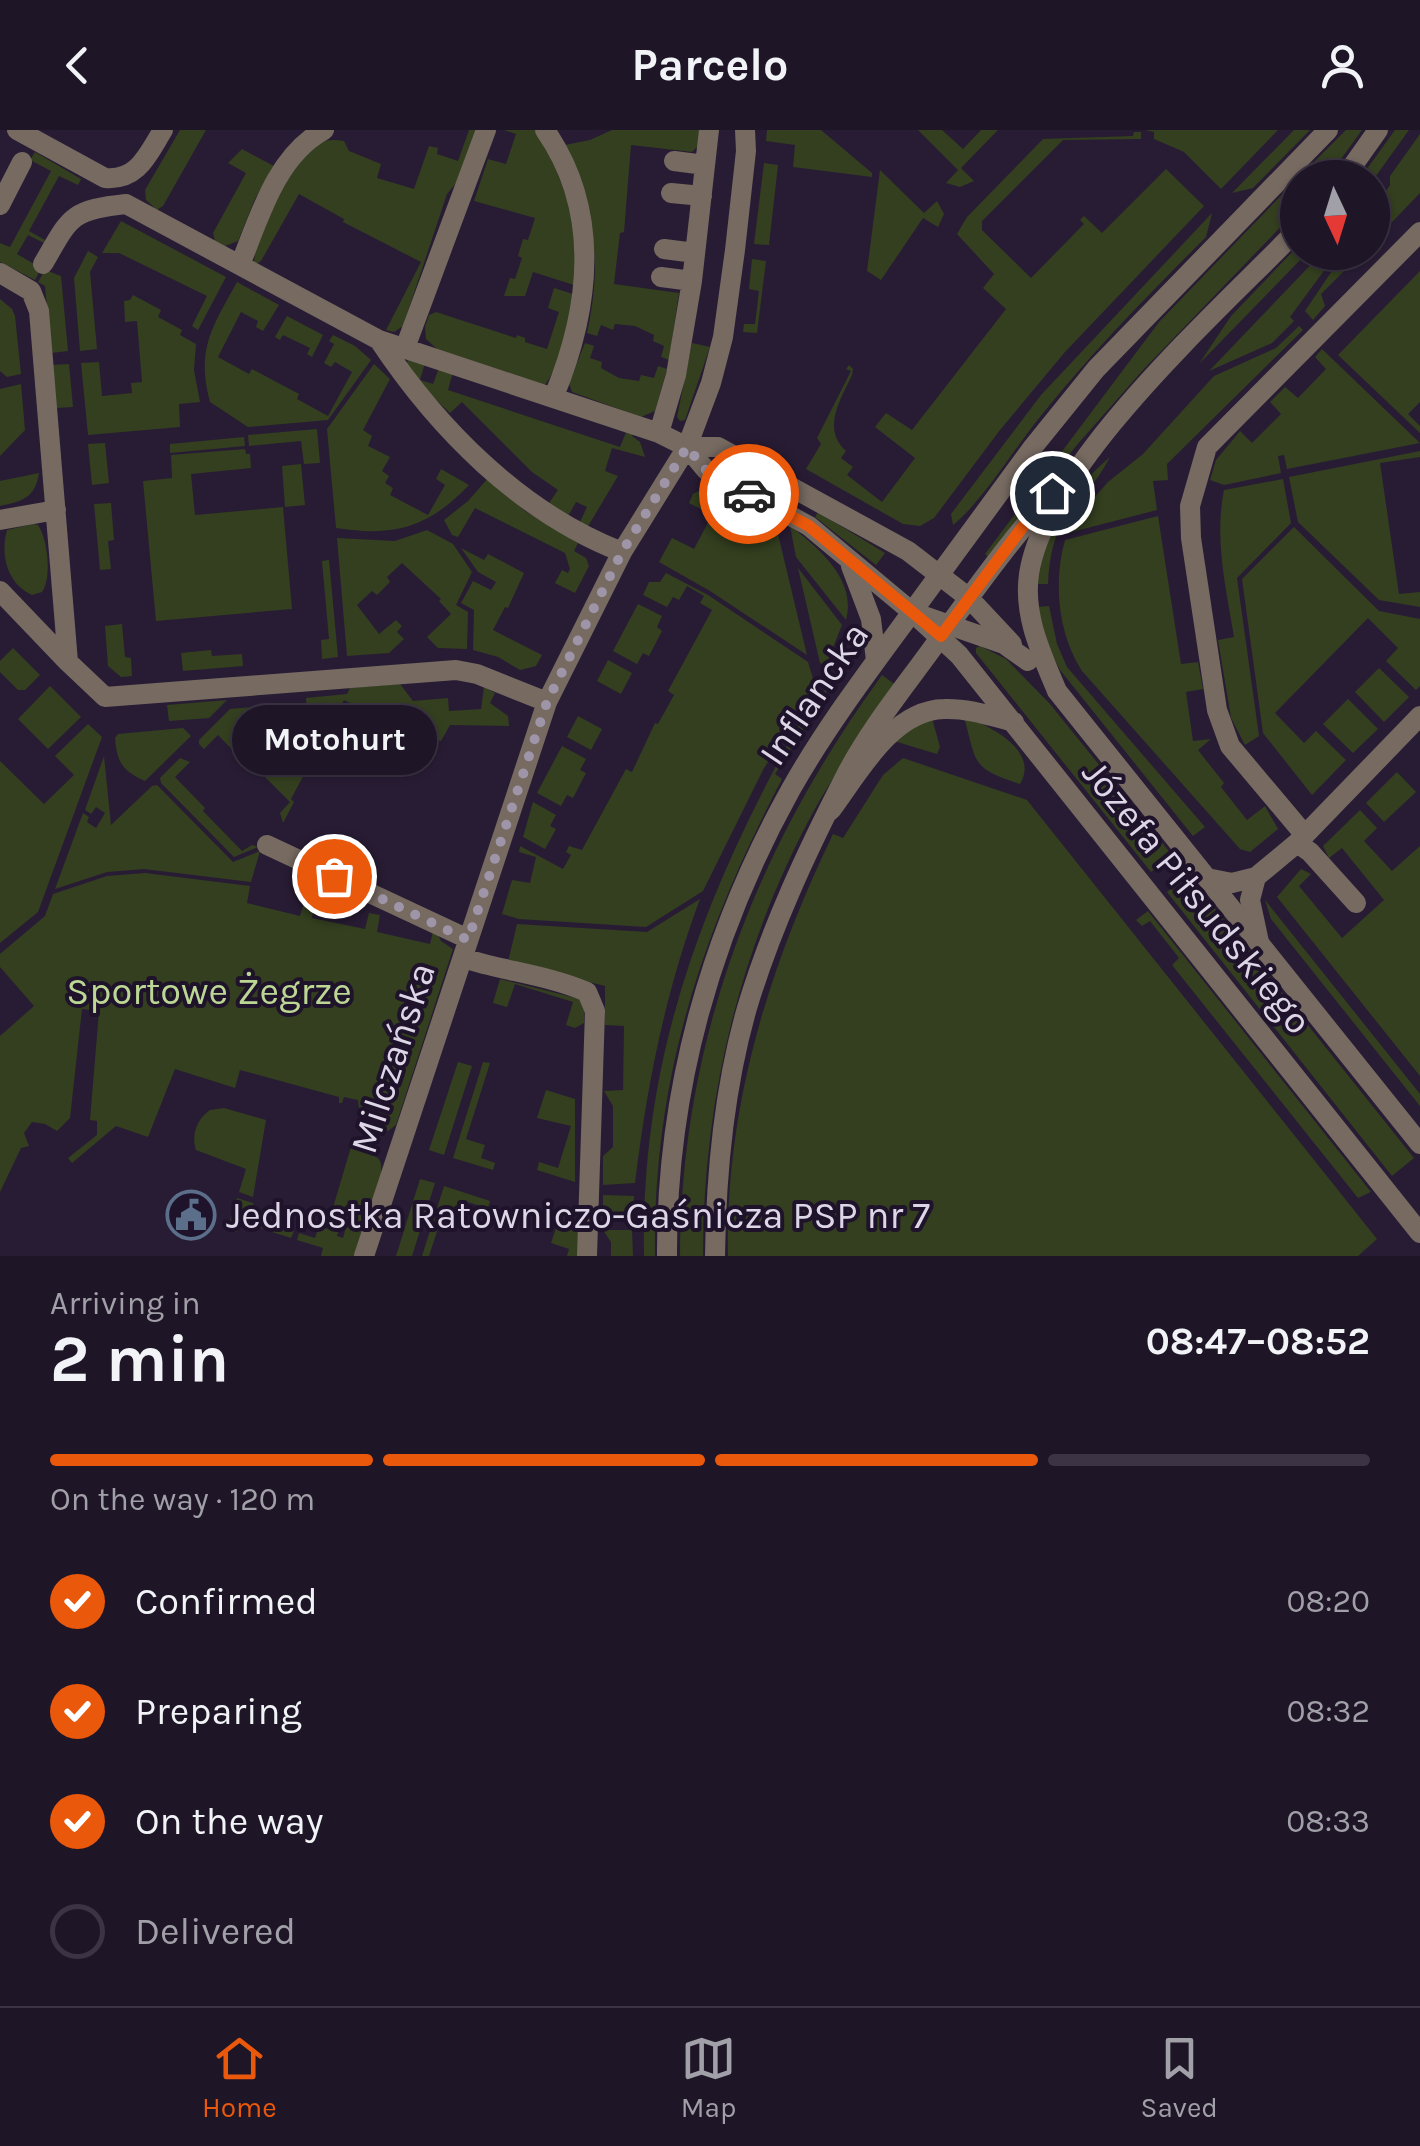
<!DOCTYPE html>
<meta charset="utf-8">
<style>
body{margin:0;font-family:Karla,sans-serif;background:#2b2233;color:#f1f3f6;height:100vh;display:flex;flex-direction:column;font-size:38px;white-space:nowrap}
*{box-sizing:border-box;margin:0}
p{font-size:32px;color:#a19fa7}
.icon{flex:none;width:55px;height:55px;fill:none;stroke:currentColor;stroke-width:2;stroke-linecap:round;stroke-linejoin:round}
.map{position:relative;height:1126px;overflow:hidden}
.details{display:flex;flex-direction:column;background:#1e1527;flex:1}
.details>*{flex:none}
.needle{width:65px;rotate:176deg}
.fabs{position:absolute;left:1280px;top:30px;display:grid;gap:20px}
.fabs a{display:grid;place-items:center;width:110px;height:110px;border-radius:50%;background:#1e1527;box-shadow:0 2px 8px #0004,0 0 0 2px #3c3444;font-size:50px}
.pin{position:absolute;display:grid;place-items:center;width:85px;height:85px;color:#fff;margin:-42px;border:5px solid #fff;border-radius:50%;box-shadow:0 2px 10px #0007}
.courier{position:absolute;display:grid;place-items:center;width:100px;height:100px;margin:-50px;border:8px solid #ea580c;border-radius:50%;background:#fff;color:#222;box-shadow:0 2px 12px #0007}
.bubble{position:absolute;height:70px;border-radius:35px;background:#1e1527;box-shadow:0 2px 8px #0004,0 0 0 2px #3c3444;font-size:32px;font-weight:700;line-height:70px;text-align:center}
.head em{font-style:normal;font-weight:700}
.head div{display:flex;flex-direction:column-reverse}
.head{display:flex;align-items:center;justify-content:space-between;height:170px;padding:0 50px}
h1{font-size:65px;font-weight:700;line-height:75px}
.bar{display:grid;grid-template-columns:repeat(4,1fr);gap:15px 10px;align-content:center;height:120px;padding:0 50px}
.bar i{height:12px;border-radius:8px;background:#3c3444}
.bar .current{background:#ea580c}
.bar p{grid-column:span 4}
ol{padding:0 50px;list-style:none}
li{display:flex;align-items:center;gap:30px;height:110px}
li p{margin-inline-start:auto}
li .icon{padding:10px;border-radius:50%;background:#ea580c;color:#fff;stroke-width:4}
li:last-child{color:#a19fa7}
li i{width:55px;height:55px;border:5px solid #3c3444;border-radius:50%}
header{display:flex;justify-content:space-between;align-items:center;height:130px;padding:0 50px;background:#1e1527;font-size:45px;font-weight:700}
.dock{display:flex;justify-content:space-around;align-items:center;height:140px;border-top:2px solid #3c3444;background:#1e1527;font-size:28px;color:#a19fa7}
.dock a{display:grid;justify-items:center;gap:5px}
.dock .current{color:#ea580c}
.map>svg:first-child{display:block}
</style>
<header><svg class="icon" aria-label="back" viewBox="0 0 24 24"><path d="M15 5l-7 7 7 7"/></svg>Parcelo<svg class="icon" aria-label="person" viewBox="0 0 24 24"><circle cx="12" cy="8" r="4"/><path d="M4 21q1-7 8-7t8 7"/></svg></header>
<div class="map">
<svg width="1420" height="1126" viewBox="0 0 1420 1126">
<rect width="100%" height="100%" fill="#281c34"/>
<path fill="#333f1f" d="M180 0H206L163 76 157 80 146 70 145 60Z
M469 0H481L467 40 447 64 403 196 394 202 386 200 421 132 343 92 344 89 299 64 261 131 256 134 254 132C256 100 290 28 320 13 328 9 336 10 344 11L349 21 381 34 377 48 414 59 429 16 438 18 437 24 458 31Z
M504 0H535L550 24 574 87 577 156 533 142 525 166H504L510 148 515 149 522 128 518 126 523 109 528 110 535 88 474 71 488 29 506 34 516 4Z
M612 0H700L698 16 692 22 631 15 624 102 620 103 614 154 679 163 669 230 661 227 664 216 653 211 654 205 635 196 615 194 613 200 601 195 597 206 587 203C603 129 594 83 565 15L590 10Z
M767 0H821L872 43V47L793 37 795 15 766 11Z
M918 0H942L963 19 981 0H998L961 38 974 51 960 57 946 53 958 40Z
M1145 0H1278L1221 59 1184 22 1154 9V2Z
M1294 0H1310L1253 58 1232 63Z
M1346 0H1362L1328 47H1299Z
M1395 0H1409L1373 50 1372 48 1361 47Z
M1134 2H1141V9L1063 10 982 91V100L1031 148 1084 94 1080 90 1084 86 1102 103 1166 39 1204 76 1065 222 1000 300 934 388 920 396 903 394 806 339 821 314 817 308 851 241 846 239 849 235 853 239 852 245C841 269 821 298 846 321L841 328 853 337 847 345 882 372 915 328 875 297 886 283 912 300 1006 179 983 158 994 144 957 104 967 87 1043 9 1133 6Z
M1420 4V63L1373 112V81L1390 55V46Z
M242 19 274 36 255 69 238 111 225 116 215 111 213 103 246 43 228 33Z
M35 22 81 49 78 55 59 46 29 101 45 110 44 113 28 105 17 124 41 138 35 150 0 132V113L10 117 51 41 30 30Z
M764 33 778 35 769 115 754 114Z
M880 40 924 83 937 71 944 84 938 97 923 88 881 150 867 141Z
M1297 49V80L1143 240 1076 316 989 428 985 424 1159 192Z
M1212 83 1206 107C1150 163 1094 220 1044 282 1016 315 985 369 953 395L951 384 1041 265Z
M121 91 226 147 198 200 192 196 207 166 119 123H102Z
M1297 117 1298 122 1307 123 1199 234 1231 186Z
M88 121 98 127 90 142 97 219 80 221 74 148Z
M1322 123H1337L1290 187 1294 191 1272 213 1209 241Z
M1344 123H1362L1321 164 1325 176 1313 190 1305 181Z
M752 129 766 131 757 203 743 202 744 194H755L759 161 749 159Z
M45 140 61 146 68 221 51 223 45 156 38 152Z
M1420 141V272L1408 284 1420 296V303L1338 225Z
M237 152 279 175 263 201 256 197 258 191 241 182 218 227 249 244 252 239 299 264 297 269 328 286 352 242 335 232 331 237 324 233 334 214 329 211 333 205 355 216 371 230 328 290 248 297 210 272C196 220 212 197 237 152Z
M554 158 576 165C573 194 562 231 545 255L437 219 426 209 425 197 429 185 436 182 516 208 517 205 525 208V212L547 219 559 182 548 178Z
M133 165 161 180 158 187 182 200 180 205 196 214 194 240 200 272 179 274 180 297 88 305 81 233 99 232 102 266 132 263 131 253 142 252 137 191 125 192 124 171 130 170Z
M0 169 12 179 15 186 21 244 7 247 0 241Z
M287 186 323 205 312 227 307 224 310 218 283 205 280 210 275 207Z
M1299 196 1303 200 1167 334 1168 350 1153 351 1157 380 1068 403 1078 386 1108 352 1143 324 1214 246 1276 218Z
M585 213 594 216 590 228 602 232 601 238 619 248 639 251 641 245 654 248 658 236 667 239 655 281 641 287 572 262 569 253Z
M692 213 710 217 685 290 680 291 677 287Z
M1322 219 1420 313 1287 339 1284 325 1278 326 1281 343 1224 355 1210 350 1216 330 1240 301 1252 313 1281 284 1270 272 1285 257 1298 268 1326 239 1315 227Z
M408 229 425 233 420 250 433 254 439 238 453 242 448 260 620 317 627 300 634 302 632 306 640 312 645 327 612 318 605 341 618 346 587 398 579 394 587 377 576 372 567 388 547 376 558 360 532 342 462 272 450 283 405 241Z
M69 234 73 277 56 278 52 235Z
M374 234 390 249 363 300 372 306 368 316 390 327 382 341 389 346 385 353 393 358 390 365 428 385 445 355 436 349 441 339 469 355C428 398 394 407 336 398L327 299Z
M21 254 25 300 0 326V259Z
M317 299 320 333 304 334 301 311 249 316 248 305Z
M244 307 245 316 170 323V314Z
M105 313 109 353 92 355 88 314Z
M245 319 246 324H250L251 338 191 344 195 385 283 377 292 479 156 491 143 351 172 348 171 325Z
M1420 321V327L1380 333 1399 464 1420 462V477L1379 470 1298 392 1289 347Z
M1110 327C1080 384 1052 377 1048 454H1037C1045 400 1069 362 1110 327Z
M301 334 305 375 285 377 282 336Z
M39 343C35 368 23 371 0 376V351Z
M489 347 525 381 578 413 574 421 586 428 589 436 575 463 555 453 562 440 568 443 570 439 565 423 475 378 458 407 452 405 444 390 468 371Z
M1283 349 1291 393 1237 448 1259 606 1245 615 1231 588 1218 510 1234 507C1226 458 1214 409 1224 360Z
M709 356 776 396 807 525 710 461 659 432 672 408 694 419 712 385 689 373 693 364Z
M111 373 114 410 108 411 111 439 100 440 94 374Z
M818 382 885 423 876 435 815 387Z
M1158 386 1181 534 1198 532 1203 559 1186 562 1193 611 1211 609 1198 620 1224 653 1221 657 1247 690 1265 676 1278 699 1250 722 1240 719 1082 541C1058 504 1053 452 1065 410Z
M33 394 38 395C48 410 52 448 42 462L32 465C7 453 0 425 7 400Z
M790 396C819 418 857 450 846 490L796 427Z
M1294 397 1379 481 1420 489V556L1416 560 1386 531 1398 518 1368 488 1275 583 1304 613 1316 601 1346 630 1312 665 1263 603 1242 449Z
M427 400 453 414 472 442 456 475 468 482 467 519 438 518 427 507 451 484 439 471 441 469 402 433 387 447 390 452 377 465 372 461 357 475 379 504 396 490 402 496 397 502 404 509 389 523 347 526 337 408 395 411Z
M461 418 484 430 488 424 524 443 508 478 505 477 493 500 542 525 536 536 520 540 498 527 473 520 474 480 461 473 473 451 491 460 496 452 478 442Z
M329 430 338 527 322 529 321 510 329 509 322 431Z
M798 438 842 495 826 535 820 533Z
M666 443 708 465 808 532 815 555 763 640 703 761 646 797 519 789 502 784 512 750 530 753 536 727 519 722 520 716 563 739 571 725 566 722 569 716 582 720 626 639 632 642 655 593 658 594 674 565 668 561 712 480 700 473 704 466 687 456 679 470 673 467 667 477 643 465 649 452H660Z
M638 474 662 486 657 497 662 501 649 526 643 523 637 534 613 521Z
M1049 476 1057 514 1067 537 1205 697 1193 706 1060 540 1048 517 1037 477Z
M122 494 125 527 131 528 132 546 121 547 108 536 105 496Z
M980 516 1006 529 1050 574 1172 725 1151 742 976 523V518Z
M13 518 40 545 25 560H18L0 542V531Z
M211 520 212 526 242 524 243 536 183 541 181 523Z
M608 530 632 543 621 564 597 551Z
M1379 538 1409 567 1384 592 1355 562Z
M882 545 896 555C868 596 840 635 816 677 740 815 703 969 703 1126H680C681 910 756 718 882 545Z
M832 553 775 644 782 649C701 804 653 949 655 1126H644C641 956 686 813 762 663 781 627 802 581 832 553Z
M400 554 413 571 448 568 449 581 481 579 484 557 495 563 490 573 508 586 509 596 450 595 441 611 382 590 344 570 291 669 294 672 283 693 280 683 290 672 251 633 248 636 218 605 204 619 199 614V610L230 579 286 574 288 593 308 592 306 568 347 564 350 558Z
M50 556 81 587 48 619 18 589Z
M1348 569 1378 599 1353 623 1323 594Z
M227 570 209 588 169 591 167 575Z
M578 586 602 599 591 620 567 607Z
M964 587C990 595 1040 621 1020 654 971 638 977 634 964 587Z
M932 588 940 617 937 624 894 611 912 597Z
M88 594 102 607 38 782 0 813V631L44 674 74 645 55 626Z
M183 598 191 606 145 651C122 641 117 632 115 608L118 604Z
M562 616 586 629 580 640 586 643 573 668 567 665 561 676 537 663Z
M104 626 111 695 152 656 157 655 233 732 260 721 251 752 144 739 107 742 55 759 83 683 89 687 87 692 96 698 105 683 96 677 91 684 85 680Z
M180 628 190 632 175 647 205 678 203 681 242 721 252 715 258 717 234 727 161 653 160 648Z
M903 628 1027 670 1377 1109 1358 1126H728C725 977 769 837 833 704L843 708 883 645Z
M1397 642 1416 662 1384 692 1366 673Z
M533 672 556 685 550 696 556 699 545 719 523 707Z
M1360 680 1377 698 1364 711 1392 741 1420 716V946L1277 767 1301 739 1311 744 1299 756 1342 808 1384 770 1342 718 1329 728 1323 716Z
M145 743 250 756 247 773 300 786 305 769 315 771 312 788 365 799 369 783 380 785 377 802 430 814 434 797 441 811 453 819 396 995 388 1001 373 1000 379 981 367 978 361 996 358 970 344 967 342 973H339V967L240 940 235 958 175 939 148 1007 116 996 72 1033 68 1028 97 1005V991L90 990 99 881 82 879 70 988 57 1001 45 994 32 992 24 1003 29 1016 21 1018 0 1062V906L34 876 0 837V824L45 786 53 764 107 746Z
M1188 745 1414 1028 1392 1046 1167 762Z
M700 769C665 863 647 955 635 1053L603 1055V1026L613 1017V976L604 961 623 960 624 896 605 895V856L508 832 517 794 647 802Z
M1265 770 1420 964V976L1271 789Z
M1148 781 1371 1062 1358 1068 1172 835 1179 828 1150 791 1142 796 1136 790Z
M500 849 580 869 585 874 584 893 575 898 566 895 573 872 515 854 507 877 493 873Z
M458 932 472 936 444 1025 429 1020Z
M483 932 490 933 466 1009 485 1015 481 1028 495 1033 493 1040 453 1028Z
M546 960 575 969V1052L537 1040 539 1032 558 1038 571 996 537 988Z
M224 978 266 990 253 1067 239 1062 246 1039 196 1020C191 1004 197 989 210 980Z
M351 1017C360 1020 375 1022 380 1031 387 1046 362 1109 356 1126H321L323 1118 297 1110 299 1103 315 1108 319 1096 338 1102 337 1106 343 1108 348 1090 342 1089 340 1094 329 1091Z
M420 1049 435 1053 412 1126H396Z
M444 1056 490 1071 488 1078 467 1072 463 1085 444 1080 429 1126H422Z
M603 1065 634 1066 633 1088H603Z
M237 1068 253 1073 256 1089 294 1101 291 1108 241 1092 236 1103 230 1090Z
M559 1089 584 1097V1126H567L569 1119 551 1113Z
M603 1100H632L633 1126H611V1112Z"/>
<g fill="none" stroke-linecap="round" stroke-linejoin="round">
<path stroke="#766a61" stroke-width="20" d="M17 0 105 48C138 51 148 24 163 0
M545 0C602 82 590 179 554 266
M674 31 705 35
M671 63 702 66
M0 75 22 32
M664 119 695 123
M43 134C70 88 69 80 126 74L379 210 659 303 687 317 706 340 809 396 912 482 1004 514 1028 531
M240 135C259 88 276 26 324 0
M0 143 31 161 39 181 68 532 105 567 456 540 477 544 547 572
M661 147 692 151
M379 210C438 299 521 383 622 422
M405 218 486 0
M659 303 676 245 692 151 709 0
M687 317H718L908 421 969 468 1012 514
M0 390 56 380
M851 436 871 489 876 530
M0 461 68 532
M1304 704 1230 616 1217 580 1191 408 1190 376 1207 317 1420 102
M1297 713 1310 722 1356 773
M267 715 468 809
M1256 747 1250 770 1259 812
M1207 748 1232 753 1256 747 1297 713 1420 586
M463 828C503 841 548 845 587 862L595 881 587 1126
M364 1126 547 572 622 422 687 317 711 253 723 207 735 120 746 21 745 0
M667 1126C666 961 711 803 791 659 826 597 870 539 912 482
M715 1126C716 1043 724 958 747 878 771 798 807 721 845 647 870 598 907 554 939 509 979 454 1019 398 1066 349"/>
<path stroke="#766a61" stroke-width="20" d="M1328 0 1096 239 1033 317 912 482 959 525 1420 1103
M1344 48 1378 0
M1298 99C1220 180 1046 333 1029 444 1023 485 1041 523 1057 561L1420 1014
M831 680C858 644 892 580 944 579 968 578 991 586 1014 592"/>
</g>
<g fill="none" stroke-linecap="round" stroke-linejoin="round">
<path stroke="#9e95a8" stroke-width="10" stroke-dasharray="0 18" d="M334 746 468 810 547 572 622 422 687 317 706 340 749 364"/>
<path stroke="#ea580c" stroke-width="12" d="M749 364 809 396 941 506 1030 387 1052 363"/>
</g>
<defs>
<g id="civic-ring" transform="scale(2.5)"><circle r="9.5" fill="#1e132a" stroke="#5c6f8a" stroke-width="1.5"/><path d="M-.6-6.5H3V-4.5H.6V-3L4-1V1h2V6H-6V1h2V-1L-.6-3ZM-1.2 2.5V6h2.4V2.5Z" fill="#5c6f8a"/></g>
</defs>
<g fill-rule="evenodd">
<use href="#civic-ring" x="191" y="1085"/>
</g>
<g text-anchor="middle" dominant-baseline="central" stroke-width="8" stroke-linejoin="round" paint-order="stroke">
<g font-size="38" fill="#ddd6e6" stroke="#1e132a">
<text transform="translate(814 564) rotate(-56)">Inflancka</text>
<text transform="translate(1197 767) rotate(51)">Józefa Piłsudskiego</text>
<text transform="translate(393 928) rotate(-72)">Milczańska</text>
</g>
<g font-size="38" fill="#bcd694" stroke="#1e132a">
<text x="209" y="861">Sportowe Żegrze</text>
</g>
<g font-size="38" fill="#ddd6e6" stroke="#1e132a" text-anchor="start">
<text x="226" y="1085">Jednostka Ratowniczo-Gaśnicza PSP nr 7</text>
</g>
</g>
</svg>
<div class="fabs">
<a><svg class="needle" viewBox="-14 -14 28 28"><path d="M0-13l5 13h-10z" fill="#e53935"/><path d="M0 13l5-13h-10z" fill="#a19fa7"/></svg></a>
</div>
<div class="pin" style="left:334px;top:746px;background:#ea580c"><svg class="icon" aria-label="bag" viewBox="0 0 24 24"><path d="M5 8h14l-1 12H6zM9 8a3 3 0 0 1 6 0"/></svg></div>
<div class="pin" style="left:1052px;top:363px;background:#1f2937"><svg class="icon" aria-label="home" viewBox="0 0 24 24"><path d="M3 11l9-7 9 7M6 9v11h12V9"/></svg></div>
<div class="courier" style="left:749px;top:364px"><svg class="icon" aria-label="car" viewBox="0 0 24 24"><path d="M5 17H2v-5l4-1 3-4h7l3 4 3 1v5h-3M9 17h6M6 11h13"/><circle cx="7" cy="17" r="2"/><circle cx="17" cy="17" r="2"/></svg></div>
<div class="bubble" style="left:232px;top:575px;width:205px">Motohurt</div>
</div>
<section class="details">
<div class="head"><div><h1>2 min</h1><p>Arriving in</p></div><em>08:47–08:52</em></div>
<div class="bar"><i class="current"></i><i class="current"></i><i class="current"></i><i></i><p>On the way · 120 m</p></div>
<ol>
<li><svg class="icon" aria-label="check" viewBox="0 0 24 24"><path d="M5 12l5 5 9-10"/></svg>Confirmed<p>08:20</p></li>
<li><svg class="icon" aria-label="check" viewBox="0 0 24 24"><path d="M5 12l5 5 9-10"/></svg>Preparing<p>08:32</p></li>
<li><svg class="icon" aria-label="check" viewBox="0 0 24 24"><path d="M5 12l5 5 9-10"/></svg>On the way<p>08:33</p></li>
<li><i></i>Delivered</li>
</ol>
</section>
<nav class="dock">
<a class="current"><svg class="icon" aria-label="home" viewBox="0 0 24 24"><path d="M3 11l9-7 9 7M6 9v11h12V9"/></svg>Home</a>
<a><svg class="icon" aria-label="map" viewBox="0 0 24 24"><path d="M3 6l6-2 6 2 6-2v14l-6 2-6-2-6 2zM9 4v14M15 6v14"/></svg>Map</a>
<a><svg class="icon" aria-label="saved" viewBox="0 0 24 24"><path d="M7 4h10v16l-5-4-5 4z"/></svg>Saved</a>
</nav>
